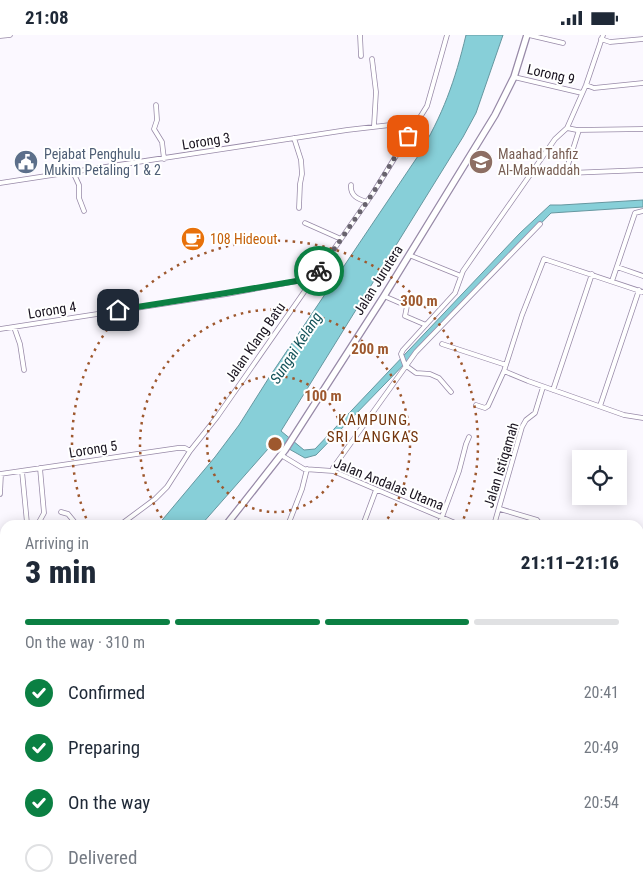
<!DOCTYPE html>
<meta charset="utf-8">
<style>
body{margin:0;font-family:"Roboto Condensed",sans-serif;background:#f2f2f3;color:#1f2937;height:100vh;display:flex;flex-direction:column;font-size:19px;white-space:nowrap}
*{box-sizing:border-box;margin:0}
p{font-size:16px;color:#747a83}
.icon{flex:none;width:28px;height:28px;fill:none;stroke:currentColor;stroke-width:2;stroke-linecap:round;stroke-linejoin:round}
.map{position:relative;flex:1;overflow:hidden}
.details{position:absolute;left:0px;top:485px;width:644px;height:376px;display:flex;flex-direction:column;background:#fff;border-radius:15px 15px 0 0;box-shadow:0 2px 12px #0003}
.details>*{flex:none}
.fabs{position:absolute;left:572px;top:415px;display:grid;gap:10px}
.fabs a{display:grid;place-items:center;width:55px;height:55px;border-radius:0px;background:#fff;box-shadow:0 2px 12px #0003;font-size:25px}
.pin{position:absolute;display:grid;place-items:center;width:42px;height:42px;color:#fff;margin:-21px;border-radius:10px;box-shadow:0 2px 8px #0006}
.courier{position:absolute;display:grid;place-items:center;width:50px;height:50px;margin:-25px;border:4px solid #0b8043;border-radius:50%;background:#fff;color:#222;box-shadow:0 1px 6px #0007}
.headline em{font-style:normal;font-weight:800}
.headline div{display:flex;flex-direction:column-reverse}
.headline{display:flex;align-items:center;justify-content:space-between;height:85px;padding:0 25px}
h1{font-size:32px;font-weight:800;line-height:38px}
.bar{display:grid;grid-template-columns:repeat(4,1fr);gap:8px 5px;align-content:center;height:60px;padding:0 25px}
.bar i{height:6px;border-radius:4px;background:#e0e1e3}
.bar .current{background:#0b8043}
.bar p{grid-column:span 4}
ol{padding:0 25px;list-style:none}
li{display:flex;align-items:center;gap:15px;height:55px}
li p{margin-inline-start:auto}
li .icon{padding:5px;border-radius:50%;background:#0b8043;color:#fff;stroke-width:4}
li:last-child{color:#747a83}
li i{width:28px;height:28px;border:2px solid #e0e1e3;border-radius:50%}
.status{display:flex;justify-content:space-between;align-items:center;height:35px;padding:0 25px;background:#fff;direction:ltr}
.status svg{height:14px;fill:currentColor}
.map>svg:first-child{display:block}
</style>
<div class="status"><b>21:08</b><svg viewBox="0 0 49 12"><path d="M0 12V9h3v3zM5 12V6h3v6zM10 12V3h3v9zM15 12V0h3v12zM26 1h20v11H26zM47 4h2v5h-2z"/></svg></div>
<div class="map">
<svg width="643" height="861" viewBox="0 0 643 861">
<rect width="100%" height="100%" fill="#fbf8ff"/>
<path fill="#87cfd8" stroke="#6697a0" d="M466 0H503L476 78 463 102 281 396 304 415 315 414 520 198 550 170H561L643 165V172L551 178 316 420 305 423 275 406 201 490H158L215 422 239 390 270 341 418 121C443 80 455 46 466 0Z
M5 643V693L0 698V647Z"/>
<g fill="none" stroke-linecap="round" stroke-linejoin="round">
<path stroke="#6697a0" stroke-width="1" d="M491 856 497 861
M169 861 222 856"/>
<g stroke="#988aa8" stroke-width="5.5">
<path id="street" d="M360 0 361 21
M529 0 563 8
M0 1 10 0
M601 4 610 7 643 4
M372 24 376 57 374 91
M514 42 582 58
M586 50 594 53 643 48
M156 70 157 85 154 94 162 107 164 124
M567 93 577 95 643 94
M579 95 567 133 569 138 643 135
M294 103 301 125 302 139 300 149 299 173
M73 137 79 150V163L84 176
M0 148 347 95 416 87
M351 150C350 161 358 164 367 167
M305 188 341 204
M409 220 461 241
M617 232 643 241
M612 246 634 181 635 178 643 176
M643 257 544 224 522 280 504 336 528 346 624 380 643 383
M384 261 407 271 405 281 426 290
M14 292 20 309 24 335
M0 294 227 259 314 243
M442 309 506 330
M553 355 592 239
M451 357 439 343 430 339 416 338 405 330 401 319 403 315 455 258 463 236 555 104 567 93 586 50 603 0
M476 370 485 373 488 371 504 336
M600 371 639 255
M281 420 304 434 333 436 460 490
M22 436 27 488
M333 436V433L416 317 540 189
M0 439 178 413H185L190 416
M0 459 1 439
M500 474 537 485 541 490
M61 477 68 479 77 490
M39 487 44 478 40 433
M120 490 155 464 167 452 190 416 217 382 373 158 427 71 447 0
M288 490 302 454 307 434
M363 490 376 455
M439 490 459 436 466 409 469 402
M494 490 522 392 526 385 535 378 543 352
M639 534 643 535
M0 602 5 597
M434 856 436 861
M282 860V861
M76 861 77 856
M154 861V856"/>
</g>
<g stroke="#988aa8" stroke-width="8">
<path id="secondary" d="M226 490 285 415 384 261 495 80 514 42 527 0
M0 724 5 719"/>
</g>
<use href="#street" stroke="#fff" stroke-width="4"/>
<use href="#secondary" stroke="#fff" stroke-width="5.5"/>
</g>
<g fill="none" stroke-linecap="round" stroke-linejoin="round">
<path stroke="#68636d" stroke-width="5" stroke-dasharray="0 9" d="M319 236 373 158 408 101"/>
<path stroke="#0b8043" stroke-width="6" d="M118 275 226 258 314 243 319 236"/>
</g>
<g fill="none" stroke="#9e582e" stroke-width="2.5" stroke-dasharray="2.5 5">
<circle cx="275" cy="409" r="68"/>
<path d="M166 489A135 135 0 1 1 384 489"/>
<path d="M89 490A203 203 0 1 1 461 490"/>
</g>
<defs>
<g id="civic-disc" transform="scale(1.25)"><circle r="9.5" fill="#5c6f8a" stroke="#fff"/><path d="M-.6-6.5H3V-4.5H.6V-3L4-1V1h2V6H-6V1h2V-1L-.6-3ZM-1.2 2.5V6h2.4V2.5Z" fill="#fff"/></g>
<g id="school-disc" transform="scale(1.25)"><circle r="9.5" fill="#8d6e63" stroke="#fff"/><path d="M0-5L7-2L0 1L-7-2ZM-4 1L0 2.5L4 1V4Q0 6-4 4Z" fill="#fff"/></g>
<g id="cafe-disc" transform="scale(1.25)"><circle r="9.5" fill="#e8710a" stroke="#fff"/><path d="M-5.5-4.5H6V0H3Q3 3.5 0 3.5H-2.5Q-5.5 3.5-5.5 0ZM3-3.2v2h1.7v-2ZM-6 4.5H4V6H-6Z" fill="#fff"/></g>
</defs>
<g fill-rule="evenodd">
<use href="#civic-disc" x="26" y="127"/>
<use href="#school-disc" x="481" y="127"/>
<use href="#cafe-disc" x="193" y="204"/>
</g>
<g text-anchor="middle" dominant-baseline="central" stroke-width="4" stroke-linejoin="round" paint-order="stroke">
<g font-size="14" fill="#19131f" stroke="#fff">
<text transform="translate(551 39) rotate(13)">Lorong 9</text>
<text transform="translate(206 106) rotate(-9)">Lorong 3</text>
<text transform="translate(378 245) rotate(-58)">Jalan Jurutera</text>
<text transform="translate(52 275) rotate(-9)">Lorong 4</text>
<text transform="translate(255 307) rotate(-55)">Jalan Klang Batu</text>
<text transform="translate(93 414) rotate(-9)">Lorong 5</text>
<text transform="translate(501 430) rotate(-73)">Jalan Istiqamah</text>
<text transform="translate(389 449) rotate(22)">Jalan Andalas Utama</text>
</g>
<g font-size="14" fill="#4e5e75" stroke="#fff" text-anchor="start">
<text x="44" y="119">Pejabat Penghulu<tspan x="44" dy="16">Mukim Petaling 1 &amp; 2</tspan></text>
</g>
<g font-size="14" fill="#785e54" stroke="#fff" text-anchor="start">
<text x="498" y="119">Maahad Tahfiz<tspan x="498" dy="16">Al-Mahwaddah</tspan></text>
</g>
<g font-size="14" fill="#c56008" stroke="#fff" text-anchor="start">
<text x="210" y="204">108 Hideout</text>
</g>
<g font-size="15" font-style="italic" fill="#135259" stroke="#fff">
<text transform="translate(296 313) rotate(-57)">Sungai Kelang</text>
</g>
<g font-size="15" letter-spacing="1" fill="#74360d" stroke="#fff">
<text x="373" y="385">KAMPUNG<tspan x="373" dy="17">SRI LANGKAS</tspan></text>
</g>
</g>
<circle cx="275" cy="409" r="8" fill="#9e582e" stroke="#fff" stroke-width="2.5"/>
<g font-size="15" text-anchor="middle" font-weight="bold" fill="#9e582e" stroke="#fff" stroke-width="4" stroke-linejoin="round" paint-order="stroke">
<text x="419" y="271">300 m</text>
<text x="370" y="319">200 m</text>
<text x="323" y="366">100 m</text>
</g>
</svg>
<div class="fabs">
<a><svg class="icon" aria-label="locate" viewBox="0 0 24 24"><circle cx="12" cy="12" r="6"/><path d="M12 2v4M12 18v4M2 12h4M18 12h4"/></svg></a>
</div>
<div class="pin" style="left:408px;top:101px;background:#ea580c"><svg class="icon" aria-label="bag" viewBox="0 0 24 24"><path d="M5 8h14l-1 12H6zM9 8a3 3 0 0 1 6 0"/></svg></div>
<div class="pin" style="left:118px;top:275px;background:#1f2937"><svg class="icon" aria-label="home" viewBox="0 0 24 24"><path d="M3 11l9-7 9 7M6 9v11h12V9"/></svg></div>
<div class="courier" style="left:319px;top:236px"><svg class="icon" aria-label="bike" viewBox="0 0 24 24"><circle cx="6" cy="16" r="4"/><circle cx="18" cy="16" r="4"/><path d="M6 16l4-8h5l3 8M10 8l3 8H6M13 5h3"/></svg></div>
<section class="details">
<div class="headline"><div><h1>3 min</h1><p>Arriving in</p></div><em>21:11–21:16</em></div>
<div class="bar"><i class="current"></i><i class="current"></i><i class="current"></i><i></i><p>On the way · 310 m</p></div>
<ol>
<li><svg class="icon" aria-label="check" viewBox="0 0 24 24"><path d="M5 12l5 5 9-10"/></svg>Confirmed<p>20:41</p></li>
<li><svg class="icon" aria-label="check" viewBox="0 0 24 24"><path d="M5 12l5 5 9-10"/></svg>Preparing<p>20:49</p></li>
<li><svg class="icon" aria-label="check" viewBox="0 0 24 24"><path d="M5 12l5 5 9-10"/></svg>On the way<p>20:54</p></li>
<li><i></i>Delivered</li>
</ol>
</section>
</div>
